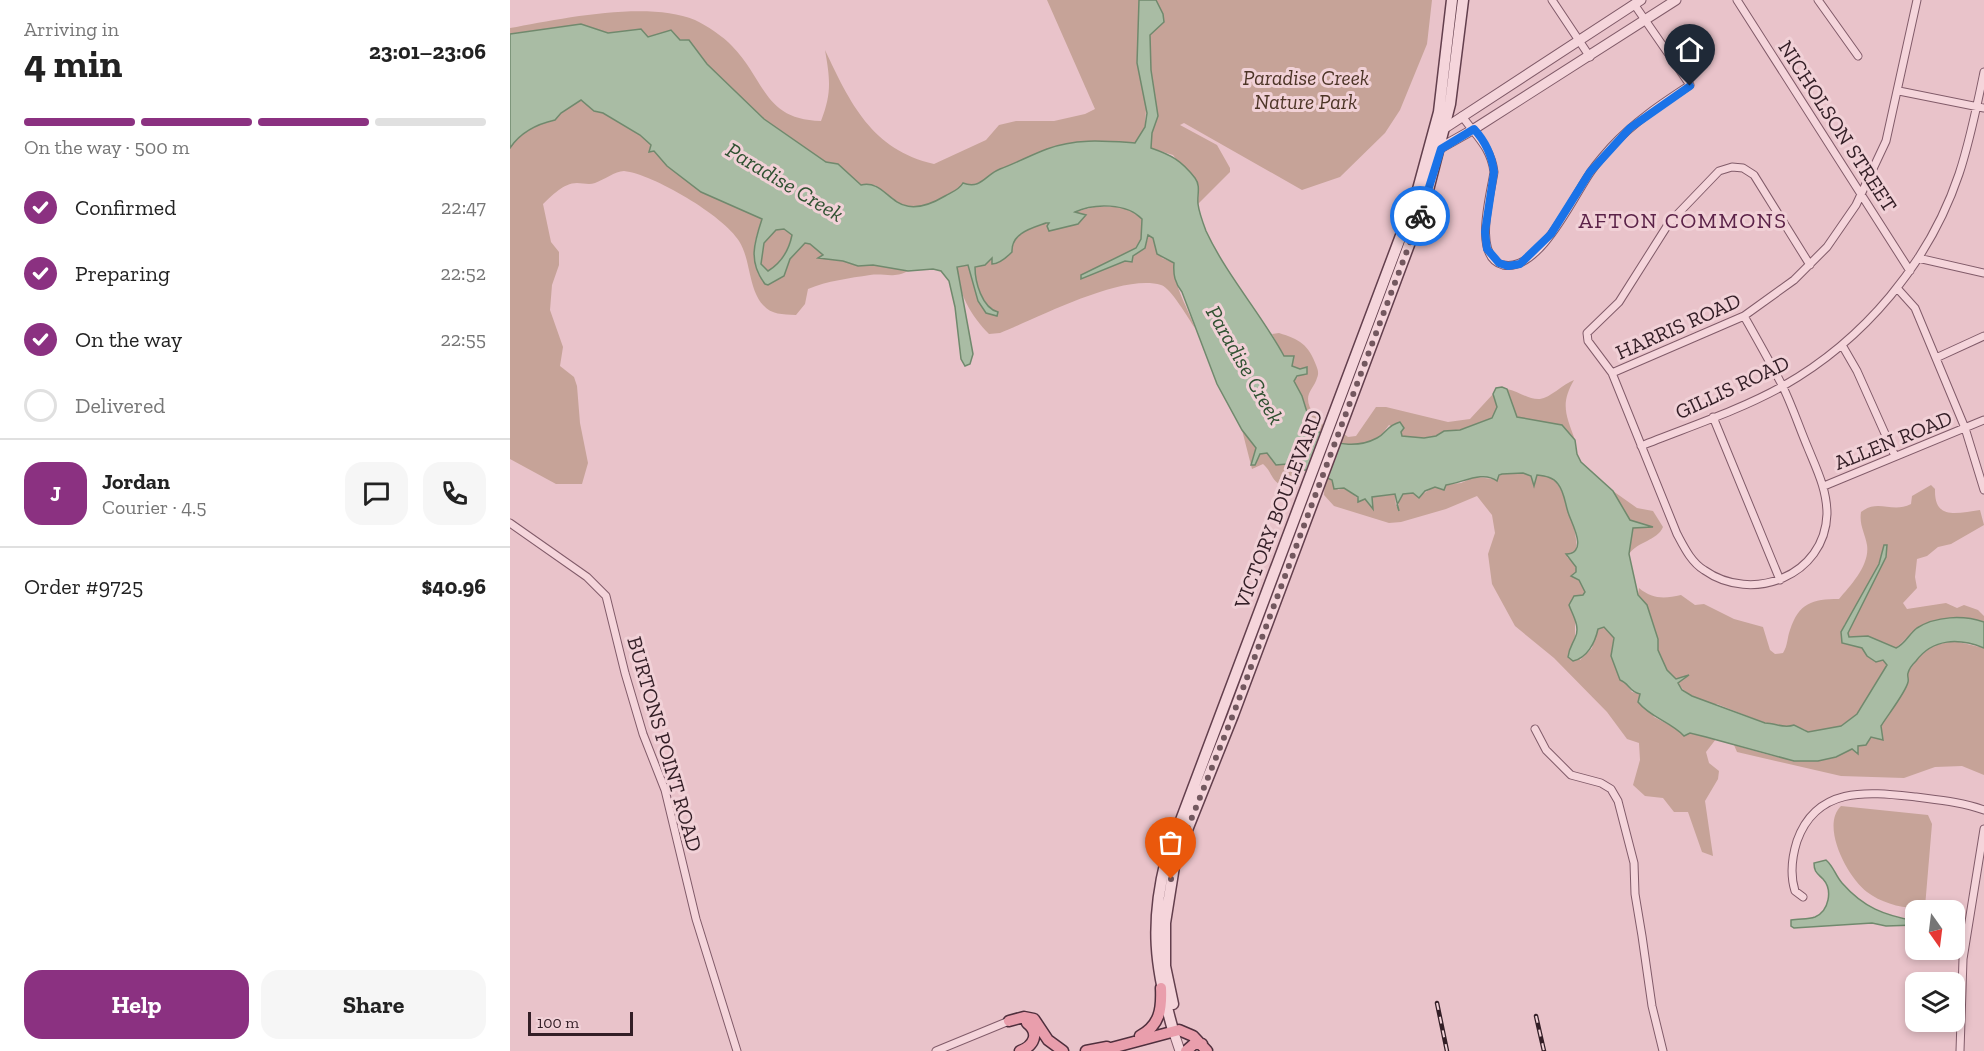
<!DOCTYPE html>
<meta charset="utf-8">
<style>
body{margin:0;font-family:"Zilla Slab",serif;background:#f6f6f6;color:#222;height:100vh;display:flex;flex-direction:column;font-size:22px;white-space:nowrap}
*{box-sizing:border-box;margin:0}
p{font-size:20px;color:#767676}
.icon{flex:none;width:33px;height:33px;fill:none;stroke:currentColor;stroke-width:2;stroke-linecap:round;stroke-linejoin:round}
.map{position:relative;flex:1;overflow:hidden}
.panel{display:flex;flex-direction:column;background:#fff;width:510px}
.panel>*{flex:none}
.needle{width:39px;rotate:166deg}
.buttons{position:absolute;left:1395px;top:900px;display:grid;gap:12px}
.buttons a{display:grid;place-items:center;width:60px;height:60px;border-radius:12px;background:#fff;box-shadow:0 3px 9px #0003;font-size:30px}
.scale{position:absolute;left:18px;bottom:15px;width:105px;box-sizing:border-box;padding-left:6px;border:3px solid #331e26;border-top:0;font-size:16px;line-height:21px;white-space:nowrap;color:#331e26;-webkit-text-stroke:4px #f1d1d7;paint-order:stroke}
.pin{position:absolute;display:grid;place-items:center;width:51px;height:51px;color:#fff;margin:-62px -26px;border-radius:50% 50% 50% 0;rotate:-45deg;box-shadow:0 0 6px #0007}
.pin .icon{rotate:45deg}
.courier{position:absolute;display:grid;place-items:center;width:60px;height:60px;margin:-30px;border:4px solid #1a73e8;border-radius:50%;background:#fff;color:#222;box-shadow:0 2px 8px #0007}
.overview em{font-style:normal;font-weight:700}
.overview div{display:flex;flex-direction:column-reverse}
.overview{display:flex;align-items:center;justify-content:space-between;height:102px;padding:0 24px}
h1{font-size:39px;font-weight:700;line-height:45px}
.bar{display:grid;grid-template-columns:repeat(4,1fr);gap:9px 6px;align-content:center;height:72px;padding:0 24px}
.bar i{height:8px;border-radius:4px;background:#e0e0e0}
.bar .on{background:#8b3181}
.bar p{grid-column:span 4}
.line{display:flex;align-items:center;gap:15px;padding:0 24px;border-top:2px solid #e0e0e0}
.line div{flex:1}
.round{display:grid;place-items:center;flex:none;width:63px;height:63px;border-radius:18px;background:#f6f6f6}
ol{padding:0 24px;list-style:none}
li{display:flex;align-items:center;gap:18px;height:66px}
li p{margin-inline-start:auto}
li .icon{padding:6px;border-radius:50%;background:#8b3181;color:#fff;stroke-width:4}
li:last-child{color:#767676}
li i{width:33px;height:33px;border:3px solid #e0e0e0;border-radius:50%}
.primary-button{display:flex;gap:12px;margin-top:auto;padding:12px 24px}
.primary-button a{flex:1;height:69px;border-radius:18px;background:#8b3181;color:#fff;font-size:24px;font-weight:700;line-height:69px;text-align:center}
.primary-button a+a{background:#f6f6f6;color:#222}
main{display:flex;flex:1;min-height:0}
.map>svg:first-child{display:block}
</style>
<main>
<section class="panel">
<div class="overview"><div><h1>4 min</h1><p>Arriving in</p></div><em>23:01–23:06</em></div>
<div class="bar"><i class="on"></i><i class="on"></i><i class="on"></i><i></i><p>On the way · 500 m</p></div>
<ol>
<li><svg class="icon" aria-label="check" viewBox="0 0 24 24"><path d="M5 12l5 5 9-10"/></svg>Confirmed<p>22:47</p></li>
<li><svg class="icon" aria-label="check" viewBox="0 0 24 24"><path d="M5 12l5 5 9-10"/></svg>Preparing<p>22:52</p></li>
<li><svg class="icon" aria-label="check" viewBox="0 0 24 24"><path d="M5 12l5 5 9-10"/></svg>On the way<p>22:55</p></li>
<li><i></i>Delivered</li>
</ol>
<div class="line" style="height:108px"><b class="round" style="background:#8b3181;color:#fff">J</b><div><b>Jordan</b><p>Courier · 4.5</p></div><a class="round"><svg class="icon" aria-label="chat" viewBox="0 0 24 24"><path d="M4 5h16v11H9l-5 4z"/></svg></a><a class="round"><svg class="icon" aria-label="phone" viewBox="0 0 24 24"><path d="M5 4h4l2 5-3 2q2 4 5 5l2-3 5 2v4C11 20 4 13 5 4z"/></svg></a></div>
<div class="line" style="height:78px"><div>Order #9725</div><b>$40.96</b></div>
<div class="primary-button"><a>Help</a><a>Share</a></div>
</section>
<div class="map">
<svg width="1474" height="1051" viewBox="0 0 1474 1051">
<rect width="100%" height="100%" fill="#e9c3ca"/>
<path fill="#c6a398" d="M537 0H922L917 44 890 110 875 133 830 177 792 190 674 123 670 125 707 145 720 168V172L688 204 689 190 663 155 640 148 642 133 648 116 636 109 635 127 625 143 576 141 538 149 502 166 487 170 476 180 450 189 426 203 410 207 389 205 365 185H351L328 164 316 162 254 119 197 64 179 40 138 37 131 29 98 33 71 24 0 34V28C50 19 137 0 185 20 196 25 214 37 222 46 255 79 253 120 311 121 322 93 320 79 315 50 340 103 362 150 424 164L476 140 489 125 506 121H544L575 114 585 109Z
M71 100 84 111 93 113 130 135 141 145 139 151H144C149 155 152 161 157 165 179 187 224 205 252 219 243 245 241 252 250 278L274 276 280 259 295 243 300 244 313 255 309 258 333 261 348 266 363 265 398 271C382 279 376 273 360 275 340 278 317 281 298 289L295 304 286 315C272 314 262 315 253 305 238 288 241 260 229 241 214 216 143 174 114 171 105 171 94 180 85 183 79 185 73 183 67 183 53 183 42 196 33 204L41 242 49 252V265L42 285 40 310 53 347 50 366 64 377 67 386 70 423 78 463 72 484H46L0 459V148C10 133 27 124 45 120L51 113Z
M584 207C602 207 619 204 632 219L631 239 626 248 572 278 615 261H622L623 256 635 248 639 235 644 238 652 258 664 263C662 283 678 308 685 328 678 318 661 288 651 285 612 273 528 318 490 333L479 334C461 316 448 293 447 267L458 265 468 301 484 311C471 301 465 283 465 266L482 258V264C485 263 493 261 495 258 498 256 501 248 502 245 510 231 525 224 540 223L539 231 568 224V214L565 212Z
M274 229 282 235C278 250 271 263 258 271L251 264 254 243 266 230Z
M769 333C789 339 799 345 806 365 808 370 809 373 807 378 805 386 798 391 798 399 798 410 808 418 815 427L812 434 807 427 801 425 792 396 784 381 797 367 790 369 782 366 783 357 774 356 762 334Z
M1064 380C1050 404 1056 415 1065 440L1052 425 1011 419 1004 415 997 389C1008 391 1019 400 1030 399 1040 398 1053 384 1064 380Z
M983 394 987 407 982 418 950 430 934 431 926 436 914 438 892 436 891 432 879 425C876 429 872 434 869 437 861 443 838 447 829 442L833 433 838 437 846 436 866 407H876L938 422 960 419Z
M732 430 746 449 741 464 745 465 750 454 757 453 765 461 793 471 773 487C759 478 763 473 753 464L742 469Z
M1013 473 1021 476 1024 484 1027 475C1034 476 1040 476 1045 481 1055 491 1069 537 1066 550L1057 554V557L1064 563 1075 593 1073 595H1067L1059 607 1065 614V638L1070 660 1082 648 1087 629 1094 627 1104 638 1102 650 1114 681 1122 692 1130 694 1144 717 1167 729 1174 736 1180 733 1206 739 1196 752 1199 763 1209 771 1208 779 1195 801 1203 856 1192 852 1178 812H1164L1153 798 1135 796 1123 785 1130 760 1129 743 1117 739 1097 712 1044 658 1005 626 982 584 978 554 985 533 982 515 967 496 936 509 891 522 879 523 824 506 814 495 815 476 822 480 828 490 834 488 849 499 862 501V497L885 494 886 506 888 508 889 499 893 494 903 493 910 496 925 486 951 483 965 477 984 479 992 474Z
M1421 485 1425 489C1424 521 1448 513 1470 510L1474 525 1441 544 1428 547 1417 556 1407 559 1405 577 1407 588 1393 603 1397 609 1436 603 1447 608 1454 605 1468 610 1474 616V622L1450 617 1406 629 1386 648 1358 636 1339 637 1338 633 1376 557 1374 545C1371 568 1349 607 1334 625L1337 642 1353 648 1357 656 1365 662 1373 660 1377 665 1347 714 1326 729 1298 732 1294 729 1255 723 1207 704C1193 704 1175 695 1168 683L1177 676 1166 679 1157 670 1148 650V639L1128 595 1129 588C1142 599 1154 599 1171 595L1185 605 1194 604 1224 619 1253 627 1260 650 1265 654 1273 653C1278 645 1277 638 1280 630 1289 603 1302 599 1329 599 1341 585 1360 565 1357 545 1355 533 1349 525 1351 512 1369 498 1381 514 1401 504L1402 496Z
M1103 491 1127 508 1143 511 1153 527C1147 541 1128 541 1119 554L1123 528 1141 527 1120 520Z
M1440 640 1474 648V775L1452 766 1425 767 1394 778 1331 776 1227 752 1224 745C1257 754 1292 768 1326 757 1339 752 1354 737 1367 737L1371 726 1398 683V672L1409 657 1423 645Z
M1331 806 1418 815 1422 824 1415 907C1396 910 1373 904 1357 892 1338 878 1310 826 1331 806Z"/>
<path fill="#a9bca4" stroke="#70896d" stroke-width="1.5" fill-rule="evenodd" d="M629 0H646L653 14 654 22 640 35 641 70 648 116 642 133 641 148C661 155 671 160 685 178 691 186 687 195 688 204 689 212 693 223 696 231 717 276 752 315 774 356H784L782 366 790 369 797 367V374L787 376 784 381 792 396 801 425C806 427 807 430 811 434 826 447 850 447 867 438 877 433 876 426 890 422L894 428 891 432 892 436 914 438 926 436 934 431 950 430 982 418 987 407 983 394 986 388 992 387 997 389 1007 417 1052 425 1065 440 1067 454 1071 462 1103 491 1120 520 1143 527 1123 528 1119 554 1128 595 1137 605 1148 639V650L1157 670 1166 679 1179 675 1168 683 1172 690 1182 696 1255 723C1266 723 1273 729 1284 725L1298 732 1331 726 1347 714 1377 665 1373 660 1366 662 1357 656 1352 648 1332 643 1331 632 1369 564 1374 545H1377L1376 557 1338 633 1339 637 1358 636 1386 648C1395 644 1399 634 1407 628 1426 616 1453 615 1474 622V648C1449 638 1423 638 1406 661 1403 664 1399 669 1398 673 1397 676 1399 679 1398 682 1396 692 1377 716 1371 726L1373 740 1361 737 1356 745 1348 746V754L1342 749 1326 757 1308 761H1284L1196 737 1180 733 1174 736C1161 722 1141 718 1128 702L1130 694C1119 692 1119 683 1110 680L1101 656 1104 638 1094 627 1088 629C1085 643 1077 658 1063 661L1058 657C1059 648 1062 645 1065 638 1071 627 1062 614 1059 605L1064 596 1073 595 1075 592 1069 580 1061 576 1066 572V567L1056 554C1078 553 1063 526 1059 515 1055 505 1055 493 1048 484 1043 477 1035 476 1027 475L1024 486 1021 476 1013 473 992 474 989 475 987 481C973 470 952 483 936 485L934 490 925 487 915 491 909 498 903 493 893 494 887 505 889 511 885 494 862 497 863 509 855 499 848 502V497L834 488 824 489 822 480 799 470H787L777 464 766 465 757 453 750 454 745 465H741L746 448 732 430 707 384 672 292C665 283 663 275 664 263L647 254 643 238 638 235 635 248 623 256 622 262 615 261 571 279V275L626 248 631 239 632 219C617 203 584 203 565 212L576 215 568 224 539 231 537 226 539 223H536C522 228 501 233 502 252 497 257 489 264 482 264V258L475 265 465 267C465 282 472 308 488 312L487 316 476 313 468 301 458 265 447 267 463 354 460 364 455 366 451 359 445 307 439 281 431 271 423 269 398 271 363 265 348 266 333 261 308 258 313 255 300 244 295 243 280 259 274 276 258 285 255 284C238 262 244 243 252 219L191 192 157 166 144 151 139 152 141 145 130 135 93 113 84 111 71 100 51 113 45 120C27 124 10 133 0 148V34L71 24 98 33 131 29 138 37 161 30 170 40H179L197 64 254 119 316 162 328 164 351 185C381 178 381 228 435 196 442 192 449 190 453 183 471 190 476 174 490 169 506 163 521 155 537 149 566 138 596 141 625 143L635 127 637 113 627 63ZM274 229 282 235C279 250 271 263 258 271L251 264 254 243 266 230Z
M1316 860C1324 867 1325 875 1332 883 1354 908 1374 915 1405 921V925L1376 926 1362 923 1284 928 1281 926V920C1289 918 1297 920 1305 917 1319 911 1323 890 1313 879 1307 873 1304 872 1304 863Z"/>
<g fill="none" stroke-linecap="round" stroke-linejoin="round">
<g stroke="#815b69" stroke-width="9">
<path id="minor" d="M1042 0 1080 57
M1227 0 1400 271
M1308 0 1348 56
M1389 91 1474 108
M952 116C965 135 981 147 984 172 981 194 962 257 993 265 1028 273 1062 200 1078 176 1084 166 1093 156 1101 147 1124 122 1151 104 1180 85L1124 4
M1408 258 1474 273
M1387 288 1405 308 1455 428 1474 490
M1234 316C1247 339 1260 362 1272 385 1282 405 1289 427 1298 448 1307 470 1317 490 1317 514 1315 576 1242 604 1194 570 1181 562 1174 547 1167 534L1102 373 1078 341 1077 333 1109 302 1159 223 1209 171 1222 167 1233 168 1244 175 1300 265
M1332 345 1347 371 1385 456
M1426 358 1474 336
M1102 373 1234 316 1284 280 1317 247 1346 205 1376 141 1407 0
M1203 417 1270 580
M1131 446C1178 427 1228 411 1273 386 1354 340 1419 263 1449 174 1460 141 1467 106 1474 72
M1314 486 1474 420
M0 523 77 577 96 596 115 673 133 734 155 790 186 919 227 1051
M1025 729 1036 750 1061 775 1091 783 1101 789 1108 801 1124 863 1125 894 1132 936 1142 1006 1153 1051
M1293 897 1285 891C1280 875 1282 857 1287 841 1307 785 1359 792 1406 797 1429 800 1452 802 1474 810
M426 1051 499 1021
M1450 1051 1453 959 1474 829"/>
</g>
<g stroke="#815b69" stroke-width="11">
<path id="tertiary" d="M932 130 1131 0
M925 151 964 129 1166 0
M663 1030 670 1051"/>
</g>
<g stroke="#633f4d" stroke-width="13">
<path id="secondary" d="M663 1004 655 966V923L665 860 723 715 915 202 940 104 953 0
M663 1030C645 967 640 924 656 860L907 193 929 112 942 0"/>
</g>
<g stroke="#4f2f3d" stroke-width="13">
<path id="primary" d="M499 1021 514 1017 524 1019 538 1040 553 1051
M630 1036C650 1025 652 1009 651 988
M510 1051C524 1046 530 1033 517 1023
M576 1051 597 1047
M590 1051 669 1030 683 1036 697 1051
M676 1051 684 1044H692"/>
</g>
<use href="#minor" stroke="#f5d5db" stroke-width="7"/>
<use href="#tertiary" stroke="#f5d5db" stroke-width="9"/>
<use href="#secondary" stroke="#f5d5db" stroke-width="10"/>
<use href="#primary" stroke="#e99eac" stroke-width="10"/>
<g stroke="#331e26" stroke-width="4.5">
<path id="rail" d="M927 1003 937 1051
M1026 1016 1034 1051"/>
</g>
<use href="#rail" stroke="#f1d1d7" stroke-width="2" stroke-dasharray="7" stroke-linecap="butt"/>
</g>
<g fill="none" stroke-linecap="round" stroke-linejoin="round">
<path stroke="#73585f" stroke-width="6" stroke-dasharray="0 10.8" d="M661 879 665 860 723 715 910 216"/>
<path stroke="#1a73e8" stroke-width="8" d="M910 216 931 149 964 129C975 141 982 156 984 172L975 232 977 249 989 263 998 266 1010 264 1041 234 1080 172 1120 128 1180 86"/>
</g>
<g text-anchor="middle" dominant-baseline="central" stroke-width="6" stroke-linejoin="round" paint-order="stroke">
<g font-size="21" font-style="italic" fill="#4d3527" stroke="#f1d1d7">
<text x="796" y="77">Paradise Creek<tspan x="796" dy="24">Nature Park</tspan></text>
</g>
<g font-size="21" fill="#331e26" stroke="#f1d1d7">
<text transform="translate(1328 126) rotate(57)">NICHOLSON STREET</text>
<text transform="translate(1168 326) rotate(-24)">HARRIS ROAD</text>
<text transform="translate(1222 387) rotate(-25)">GILLIS ROAD</text>
<text transform="translate(1383 440) rotate(-22)">ALLEN ROAD</text>
<text transform="translate(768 509) rotate(-69)">VICTORY BOULEVARD</text>
<text transform="translate(155 744) rotate(74)">BURTONS POINT ROAD</text>
</g>
<g font-size="22" font-style="italic" fill="#2f5131" stroke="#f1d1d7">
<text transform="translate(275 182) rotate(31)">Paradise Creek</text>
<text transform="translate(735 365) rotate(60)">Paradise Creek</text>
</g>
<g font-size="22" letter-spacing="1.5" fill="#5b2248" stroke="#f1d1d7">
<text x="1173" y="220">AFTON COMMONS</text>
</g>
</g>
</svg>
<div class="buttons">
<a><svg class="needle" viewBox="-14 -14 28 28"><path d="M0-13l5 13h-10z" fill="#e53935"/><path d="M0 13l5-13h-10z" fill="#767676"/></svg></a>
<a><svg class="icon" aria-label="layers" viewBox="0 0 24 24"><path d="M12 4l9 5-9 5-9-5zM3 14l9 5 9-5"/></svg></a>
</div>
<div class="scale">100 m</div>
<div class="pin" style="left:661px;top:879px;background:#ea580c"><svg class="icon" aria-label="bag" viewBox="0 0 24 24"><path d="M5 8h14l-1 12H6zM9 8a3 3 0 0 1 6 0"/></svg></div>
<div class="pin" style="left:1180px;top:86px;background:#1f2937"><svg class="icon" aria-label="home" viewBox="0 0 24 24"><path d="M3 11l9-7 9 7M6 9v11h12V9"/></svg></div>
<div class="courier" style="left:910px;top:216px"><svg class="icon" aria-label="bike" viewBox="0 0 24 24"><circle cx="6" cy="16" r="4"/><circle cx="18" cy="16" r="4"/><path d="M6 16l4-8h5l3 8M10 8l3 8H6M13 5h3"/></svg></div>
</div>
</main>
